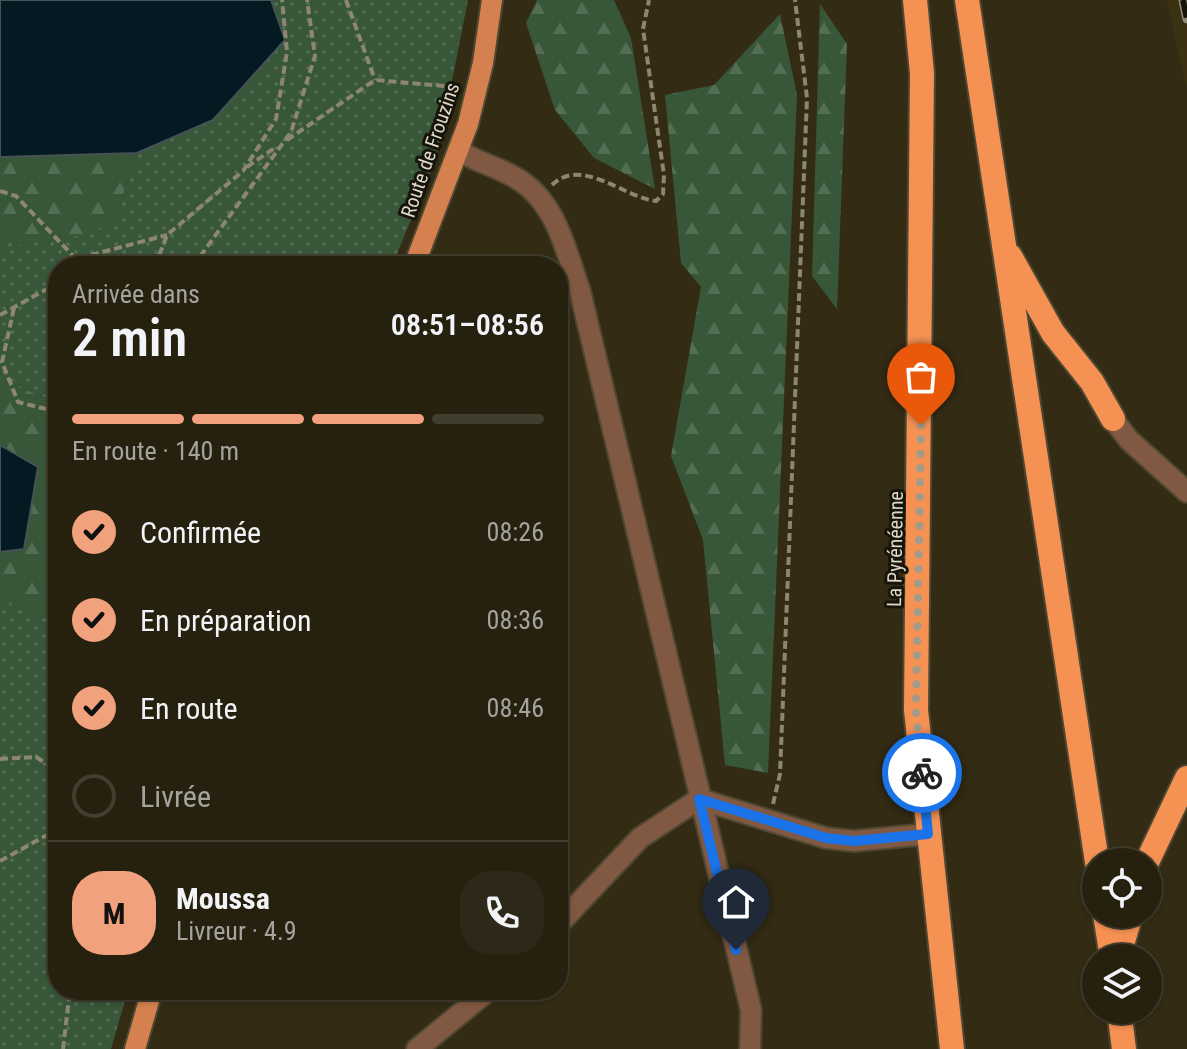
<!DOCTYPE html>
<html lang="fr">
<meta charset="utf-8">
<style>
body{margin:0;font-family:"Roboto Condensed",sans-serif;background:#2e2818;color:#f1f3f6;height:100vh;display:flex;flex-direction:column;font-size:30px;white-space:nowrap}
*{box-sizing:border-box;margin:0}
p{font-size:26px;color:#a4a39e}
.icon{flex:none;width:44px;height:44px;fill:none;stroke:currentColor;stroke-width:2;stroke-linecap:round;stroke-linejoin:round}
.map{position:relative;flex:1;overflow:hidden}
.panel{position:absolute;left:48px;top:256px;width:520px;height:744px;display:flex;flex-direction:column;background:#26200f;border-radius:32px;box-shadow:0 2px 6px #0004,0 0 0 2px #423e2f}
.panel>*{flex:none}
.tools{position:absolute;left:1082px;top:848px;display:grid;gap:16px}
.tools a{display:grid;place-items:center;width:80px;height:80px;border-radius:50%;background:#26200f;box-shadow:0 2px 6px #0004,0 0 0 2px #423e2f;font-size:40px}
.pin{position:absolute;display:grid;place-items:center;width:68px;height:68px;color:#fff;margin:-82px -34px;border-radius:50% 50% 50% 0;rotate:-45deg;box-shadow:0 0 8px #0007}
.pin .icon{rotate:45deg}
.courier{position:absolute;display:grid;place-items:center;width:80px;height:80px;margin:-40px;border:6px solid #1a73e8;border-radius:50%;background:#fff;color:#222;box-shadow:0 2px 10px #0007}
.headline em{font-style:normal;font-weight:600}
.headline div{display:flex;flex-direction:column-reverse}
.headline{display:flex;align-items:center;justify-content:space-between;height:136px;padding:0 24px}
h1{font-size:52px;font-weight:600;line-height:60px}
.bar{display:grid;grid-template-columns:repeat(4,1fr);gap:12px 8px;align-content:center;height:96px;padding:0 24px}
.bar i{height:10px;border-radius:6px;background:#423e2f}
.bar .selected{background:#f1a17c}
.bar p{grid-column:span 4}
.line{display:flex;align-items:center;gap:20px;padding:0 24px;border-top:2px solid #423e2f}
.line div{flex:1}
.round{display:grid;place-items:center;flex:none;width:84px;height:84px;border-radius:32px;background:#2e2818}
ol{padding:0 24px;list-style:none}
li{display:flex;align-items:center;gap:24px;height:88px}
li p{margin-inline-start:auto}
li .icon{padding:8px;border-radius:50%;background:#f1a17c;color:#111;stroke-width:4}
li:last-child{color:#a4a39e}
li i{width:44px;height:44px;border:4px solid #423e2f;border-radius:50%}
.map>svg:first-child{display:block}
</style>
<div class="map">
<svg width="1187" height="1049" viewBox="0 0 1187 1049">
<defs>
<pattern id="grass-dots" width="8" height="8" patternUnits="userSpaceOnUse" patternTransform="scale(2)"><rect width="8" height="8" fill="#385739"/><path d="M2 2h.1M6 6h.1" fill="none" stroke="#546e54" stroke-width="1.8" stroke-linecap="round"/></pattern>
<pattern id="forest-firs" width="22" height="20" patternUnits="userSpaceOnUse" patternTransform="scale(2)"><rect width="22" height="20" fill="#385739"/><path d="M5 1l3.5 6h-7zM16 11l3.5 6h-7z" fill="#546e54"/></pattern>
</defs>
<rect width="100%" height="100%" fill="#332b14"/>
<path fill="#3c3213" d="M1167 0H1187V87L1176 42Z"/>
<path fill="url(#grass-dots)" d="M271 0H468L437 156 392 266H58V402L7 383 0 371V248L115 219 137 153 213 120 285 40Z
M0 602 58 622V990H128L111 1049H0Z"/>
<path fill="url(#forest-firs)" d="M537 0H614L631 38 655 189 594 158 555 110 526 23Z
M820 4 847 44 837 309 812 276Z
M780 14 797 95 768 773 725 765 703 540 671 456 701 287 681 263 665 95 714 85Z
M137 153 115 219 91 234 0 248V157Z
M0 371 7 383 58 402V622L0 602V552L24 549 38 467 0 445Z"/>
<path fill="#051923" stroke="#465255" stroke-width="2" d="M0 0H271L285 40 213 120 137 153 0 157Z
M0 445 38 467 24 549 0 552Z"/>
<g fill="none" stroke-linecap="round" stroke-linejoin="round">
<g stroke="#4e4731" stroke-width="24">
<path id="minor" d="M459 151C477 162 498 167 516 178 556 201 566 251 580 291L751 1010 750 1049
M1113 419 1129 440 1187 492
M558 925 640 838 699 799 826 838 854 841 928 834
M417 1049 489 990"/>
</g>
<g stroke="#4e4731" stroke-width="24">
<path id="major" d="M414 266 468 124 483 63 492 0
M135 1049 152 990"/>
</g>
<g stroke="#4e4731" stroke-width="28">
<path id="highway" d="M915 0 922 73 916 710 952 1049
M967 0 1097 862
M1010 256 1053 333 1092 382 1113 419
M1147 862 1187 778
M1105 914 1112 958
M1118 958 1131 914
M1119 1010 1124 1049"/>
</g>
<path stroke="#8c8673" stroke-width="4" stroke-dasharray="8 4" stroke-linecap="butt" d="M346 0 375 80
M287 140 375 80 456 87
M247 167 276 147
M552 185C581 156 625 198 656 201L663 194 664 175 643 29 649 0
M0 191 16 196 76 259
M71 266 76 259 167 235
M155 266 167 235 243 171 276 119 287 52 282 0
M193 266 291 132 315 56 307 0
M14 308 2 362 18 402 58 412
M0 315 58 283
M0 759 36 757 58 771
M773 804 780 774 807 98 795 0
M0 861 58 829
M58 885V886
M63 1049 70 990"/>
<use href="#minor" stroke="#815841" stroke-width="20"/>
<use href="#major" stroke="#d4814f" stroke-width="20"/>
<use href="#highway" stroke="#f59153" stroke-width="24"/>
<g stroke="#928c7a" stroke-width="9">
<path id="rail" d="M1183 0 1187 19"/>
</g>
<use href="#rail" stroke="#17140a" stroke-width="6" stroke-dasharray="18" stroke-linecap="butt"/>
</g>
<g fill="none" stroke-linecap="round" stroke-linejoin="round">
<path stroke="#a29b8a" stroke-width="8" stroke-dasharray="0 14.4" d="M921 425 916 710 922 773"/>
<path stroke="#1a73e8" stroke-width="10" d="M736 950 699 799 826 838 854 841 928 834 922 773"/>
</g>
<g text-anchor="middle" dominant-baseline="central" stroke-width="6" stroke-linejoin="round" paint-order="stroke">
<g font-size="20" fill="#ddd8ca" stroke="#17140a">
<text transform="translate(430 150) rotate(-71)">Route de Frouzins</text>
<text transform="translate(895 549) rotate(-89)">La Pyrénéenne</text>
</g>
</g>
</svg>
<div class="tools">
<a><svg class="icon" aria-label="locate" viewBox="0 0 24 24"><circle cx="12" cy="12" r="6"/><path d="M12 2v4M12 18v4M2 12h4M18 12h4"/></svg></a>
<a><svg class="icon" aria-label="layers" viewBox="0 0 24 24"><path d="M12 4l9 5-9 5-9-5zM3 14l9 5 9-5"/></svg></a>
</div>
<div class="pin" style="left:921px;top:425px;background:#ea580c"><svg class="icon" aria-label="bag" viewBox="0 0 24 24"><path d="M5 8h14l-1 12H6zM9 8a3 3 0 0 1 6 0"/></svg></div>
<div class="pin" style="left:736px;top:950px;background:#1f2937"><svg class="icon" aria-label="home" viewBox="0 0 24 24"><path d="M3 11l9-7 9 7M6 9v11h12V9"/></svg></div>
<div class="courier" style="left:922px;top:773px"><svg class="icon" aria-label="bike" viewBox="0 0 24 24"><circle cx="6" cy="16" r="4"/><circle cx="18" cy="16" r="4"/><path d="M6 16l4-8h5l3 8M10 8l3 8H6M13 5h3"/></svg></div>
<section class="panel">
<div class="headline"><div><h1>2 min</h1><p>Arrivée dans</p></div><em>08:51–08:56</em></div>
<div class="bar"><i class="selected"></i><i class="selected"></i><i class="selected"></i><i></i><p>En route · 140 m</p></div>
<ol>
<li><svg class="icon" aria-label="check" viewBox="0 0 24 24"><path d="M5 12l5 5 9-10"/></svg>Confirmée<p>08:26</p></li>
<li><svg class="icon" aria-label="check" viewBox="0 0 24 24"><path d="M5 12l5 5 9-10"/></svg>En préparation<p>08:36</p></li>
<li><svg class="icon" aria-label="check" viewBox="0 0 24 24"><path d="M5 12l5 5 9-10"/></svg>En route<p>08:46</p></li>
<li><i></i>Livrée</li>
</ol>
<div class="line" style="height:144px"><b class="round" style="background:#f1a17c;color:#111">M</b><div><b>Moussa</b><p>Livreur · 4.9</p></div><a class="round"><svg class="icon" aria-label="phone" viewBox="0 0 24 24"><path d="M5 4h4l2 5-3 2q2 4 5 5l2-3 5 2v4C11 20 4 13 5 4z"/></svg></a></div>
</section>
</div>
